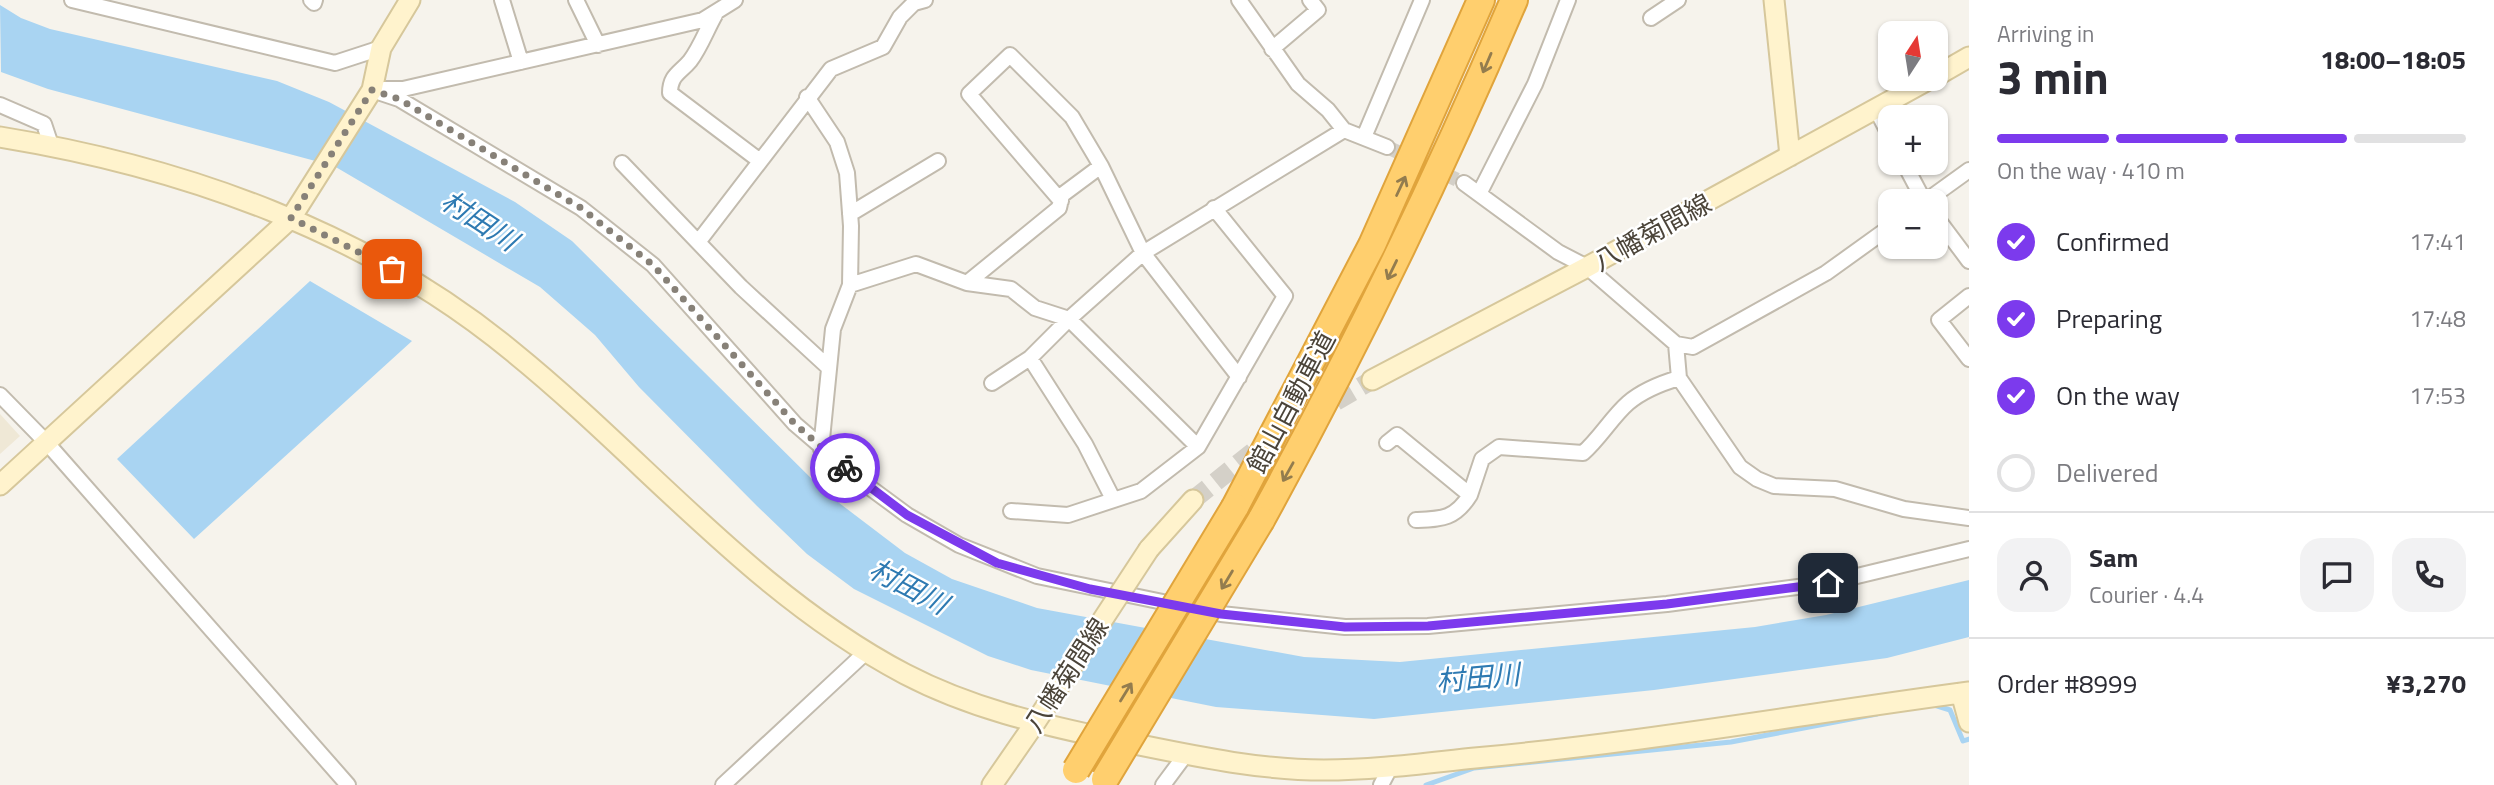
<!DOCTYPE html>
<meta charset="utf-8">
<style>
body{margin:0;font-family:"Titillium Web","Noto Sans JP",sans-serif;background:#f2f2f3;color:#2b2b33;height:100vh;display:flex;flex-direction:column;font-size:26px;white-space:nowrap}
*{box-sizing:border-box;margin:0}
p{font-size:23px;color:#7c7c81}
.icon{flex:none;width:38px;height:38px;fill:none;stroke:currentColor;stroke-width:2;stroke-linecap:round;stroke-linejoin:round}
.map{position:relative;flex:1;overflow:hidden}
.details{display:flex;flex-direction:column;background:#fff;width:525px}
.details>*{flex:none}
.needle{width:46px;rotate:12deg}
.buttons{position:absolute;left:1878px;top:21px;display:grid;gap:14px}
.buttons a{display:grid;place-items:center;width:70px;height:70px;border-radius:14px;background:#fff;box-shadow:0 2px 5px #0004;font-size:35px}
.pin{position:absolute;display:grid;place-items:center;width:60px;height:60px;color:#fff;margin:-30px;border-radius:14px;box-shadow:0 4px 10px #0006}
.courier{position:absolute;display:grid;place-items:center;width:70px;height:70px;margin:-35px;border:5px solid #7c3aed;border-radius:50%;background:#fff;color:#222;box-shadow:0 2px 9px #0007}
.summary em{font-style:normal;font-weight:700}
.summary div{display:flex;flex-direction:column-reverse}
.summary{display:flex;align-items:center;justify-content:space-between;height:119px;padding:0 28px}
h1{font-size:46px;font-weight:700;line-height:52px}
.bar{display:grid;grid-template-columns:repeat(4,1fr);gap:10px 7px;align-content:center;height:84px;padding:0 28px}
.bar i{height:9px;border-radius:5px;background:#e1e1e2}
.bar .current{background:#7c3aed}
.bar p{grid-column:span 4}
.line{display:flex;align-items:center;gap:18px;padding:0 28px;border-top:2px solid #e1e1e2}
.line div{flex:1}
.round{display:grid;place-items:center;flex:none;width:74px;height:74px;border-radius:21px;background:#f2f2f3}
ol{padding:0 28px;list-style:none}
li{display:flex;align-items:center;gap:21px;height:77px}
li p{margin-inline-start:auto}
li .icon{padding:7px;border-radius:50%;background:#7c3aed;color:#fff;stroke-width:4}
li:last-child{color:#7c7c81}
li i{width:38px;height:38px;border:4px solid #e1e1e2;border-radius:50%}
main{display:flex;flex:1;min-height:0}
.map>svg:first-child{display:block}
</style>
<main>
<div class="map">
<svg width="1969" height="785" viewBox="0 0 1969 785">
<rect width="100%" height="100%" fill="#f6f3ec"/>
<path fill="#efe8d6" d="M0 414 20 436 0 454Z"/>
<path fill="#a9d4f2" d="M0 5 21 18 50 29 277 81 329 102 515 202 572 241 826 493 905 553 952 579 1037 608 1304 657 1400 662 1755 627 1826 615 1969 580V637L1887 658 1654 690 1374 719 1216 707 1031 670 988 656 854 589 807 554 757 506 639 387 595 335 540 287 334 166 48 89 1 72Z
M310 281 412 341 194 539 117 459Z"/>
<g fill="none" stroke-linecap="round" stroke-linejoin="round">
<path stroke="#a9d4f2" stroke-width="5" d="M1931 704 1950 710 1963 741 1969 739
M1426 785 1474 768 1731 742 1877 714"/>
<path stroke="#d4d0c8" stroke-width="14" stroke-dasharray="14 7" stroke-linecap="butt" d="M1387 147 1464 183"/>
<path stroke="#d4d0c8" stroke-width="19" stroke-dasharray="19 10" stroke-linecap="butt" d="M1193 500 1259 447 1372 380"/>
<g stroke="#c2bbae" stroke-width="18">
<path id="street" d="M72 0 335 63 381 48
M311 0 314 3 315 0
M502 0 521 62
M576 0 598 45
M1239 0 1298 84 1328 110 1344 130 1387 147
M715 15C707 29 700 48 690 61 680 73 670 75 670 93L760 161
M1651 18 1678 0
M1272 49 1318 10 1310 0
M384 89H403L703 20 735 0
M372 90 399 99 581 208 653 265 795 424 865 484 907 515 959 545 1037 576 1221 614 1345 627 1428 626 1667 604 1828 583 1969 549
M807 97 837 142 847 173 851 226 850 285 833 329 821 449
M0 105 44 124 51 145
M1876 109 1890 136
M1364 137 1422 0
M622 163 741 287 828 367
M1904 163 1924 201
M1464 183 1558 252 1587 267 1676 344 1693 347 1826 273 1890 227
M1480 192 1535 84 1568 0
M1061 201 969 94 1010 55 1072 117 1101 166 1143 253 1239 377
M1926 201 1969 170
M850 214 938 161
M1936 217 1969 261
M699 241 831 69 883 47 900 17 914 3 925 0
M967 283 1059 208 1062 195 1101 166
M850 285 916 264 967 283 1011 289 1035 308 1069 319 1143 253 1344 130
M1969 296 1939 320 1969 359
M1676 344 1679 378 1740 467 1757 479 1774 486 1835 489 1904 509 1969 518
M1030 358 1085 444 1113 499
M992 383 1030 358 1069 319 1198 447
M0 395 47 443 348 785
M1387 443 1397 435 1470 495 1482 459 1499 447 1583 453C1600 438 1612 417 1628 403 1642 391 1662 383 1679 378
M1011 511 1068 515 1141 491 1198 447 1285 296 1214 208
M1416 520C1442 519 1455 519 1470 495
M723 785 866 652
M1163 785 1186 754
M1381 785 1391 766"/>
</g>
<g stroke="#d6c79b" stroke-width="23">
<path id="secondary" d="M1774 0 1790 156
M1936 76 1969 57
M0 137C184 167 368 232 513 352 645 459 753 594 905 674 970 708 1039 724 1110 739 1181 753 1252 770 1324 770 1375 770 1426 763 1475 758 1641 743 1804 714 1969 692
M1372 380 1587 267 1930 79
M0 485 291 218 372 90 381 48 410 0
M1149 549 1193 500
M1961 693 1969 722
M992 785 1035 723"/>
</g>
<g stroke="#e0a43c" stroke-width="30">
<path id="highway" d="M1235 507 1372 245 1481 0
M1261 520C1354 351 1438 178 1514 0"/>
</g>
<use href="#street" stroke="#fff" stroke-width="14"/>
<use href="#secondary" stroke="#fff3cd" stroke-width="19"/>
<use href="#highway" stroke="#ffcf6e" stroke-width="26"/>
<g stroke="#d6c79b" stroke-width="23" stroke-linecap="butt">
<path id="secondary-bridge" d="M1035 723 1149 549"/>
</g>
<g stroke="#e0a43c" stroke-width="30" stroke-linecap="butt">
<path id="highway-bridge" d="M1076 770 1235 507
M1105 779 1261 520"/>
</g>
<use href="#secondary-bridge" stroke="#fff3cd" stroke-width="19"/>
<use href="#highway-bridge" stroke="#ffcf6e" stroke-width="26"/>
</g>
<defs><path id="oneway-shaft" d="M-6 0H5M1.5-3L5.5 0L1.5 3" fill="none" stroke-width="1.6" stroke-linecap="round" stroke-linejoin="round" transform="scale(1.75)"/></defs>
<g stroke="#937c4e">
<use href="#oneway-shaft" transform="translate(1487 63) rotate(113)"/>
<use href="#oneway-shaft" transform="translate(1401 186) rotate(-65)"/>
<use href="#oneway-shaft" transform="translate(1392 270) rotate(116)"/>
<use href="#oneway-shaft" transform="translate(1288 472) rotate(119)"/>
<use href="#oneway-shaft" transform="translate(1227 580) rotate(121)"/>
<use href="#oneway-shaft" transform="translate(1126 692) rotate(-58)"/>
</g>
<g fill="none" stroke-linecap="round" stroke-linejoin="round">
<path stroke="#878178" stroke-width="7" stroke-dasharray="0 12.6" d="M392 269 291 218 372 90 399 99 581 208 653 265 795 424 845 468"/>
<path stroke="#7c3aed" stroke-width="9" d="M845 468 907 515 997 563 1090 589 1221 614 1345 627 1428 626 1667 604 1828 583"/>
</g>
<g text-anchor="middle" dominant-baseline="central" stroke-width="5" stroke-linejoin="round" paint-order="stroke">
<g font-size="26" fill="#4b4439" stroke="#fff">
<text transform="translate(1652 232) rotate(-29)">八幡菊間線</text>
<text transform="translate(1291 402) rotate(-62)">館山自動車道</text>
<text transform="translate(1066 675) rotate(-57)">八幡菊間線</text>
</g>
<g font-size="28" font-style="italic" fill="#2e7ab2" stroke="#fff">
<text transform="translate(480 220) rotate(33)">村田川</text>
<text transform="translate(909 586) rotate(28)">村田川</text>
<text transform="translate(1478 677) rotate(-5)">村田川</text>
</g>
</g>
</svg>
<div class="buttons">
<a><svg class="needle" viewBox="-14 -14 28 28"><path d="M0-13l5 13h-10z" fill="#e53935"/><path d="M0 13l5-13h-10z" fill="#7c7c81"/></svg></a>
<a>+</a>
<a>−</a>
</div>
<div class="pin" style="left:392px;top:269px;background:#ea580c"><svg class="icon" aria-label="bag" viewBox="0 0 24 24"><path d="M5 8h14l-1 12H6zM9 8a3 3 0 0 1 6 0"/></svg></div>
<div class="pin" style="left:1828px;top:583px;background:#1f2937"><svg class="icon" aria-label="home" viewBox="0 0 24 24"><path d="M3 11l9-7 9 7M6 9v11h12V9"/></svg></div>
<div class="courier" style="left:845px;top:468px"><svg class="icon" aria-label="bike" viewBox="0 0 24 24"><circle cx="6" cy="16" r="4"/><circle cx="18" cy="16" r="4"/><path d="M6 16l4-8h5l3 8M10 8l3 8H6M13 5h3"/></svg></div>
</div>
<section class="details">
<div class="summary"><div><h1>3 min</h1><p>Arriving in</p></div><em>18:00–18:05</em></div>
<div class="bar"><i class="current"></i><i class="current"></i><i class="current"></i><i></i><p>On the way · 410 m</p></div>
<ol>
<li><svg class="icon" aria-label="check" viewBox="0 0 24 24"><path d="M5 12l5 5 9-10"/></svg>Confirmed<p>17:41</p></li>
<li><svg class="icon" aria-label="check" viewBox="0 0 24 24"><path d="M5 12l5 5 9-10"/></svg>Preparing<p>17:48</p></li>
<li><svg class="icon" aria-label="check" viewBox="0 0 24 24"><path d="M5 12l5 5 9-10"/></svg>On the way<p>17:53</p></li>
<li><i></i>Delivered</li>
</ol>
<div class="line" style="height:126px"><a class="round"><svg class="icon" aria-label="person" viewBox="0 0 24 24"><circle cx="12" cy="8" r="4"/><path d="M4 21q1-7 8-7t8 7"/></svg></a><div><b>Sam</b><p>Courier · 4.4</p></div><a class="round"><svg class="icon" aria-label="chat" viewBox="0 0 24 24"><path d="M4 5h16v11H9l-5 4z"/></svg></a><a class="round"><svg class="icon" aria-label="phone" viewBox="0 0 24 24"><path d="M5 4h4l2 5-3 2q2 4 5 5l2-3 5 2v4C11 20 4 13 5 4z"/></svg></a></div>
<div class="line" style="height:91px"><div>Order #8999</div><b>¥3,270</b></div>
</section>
</main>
